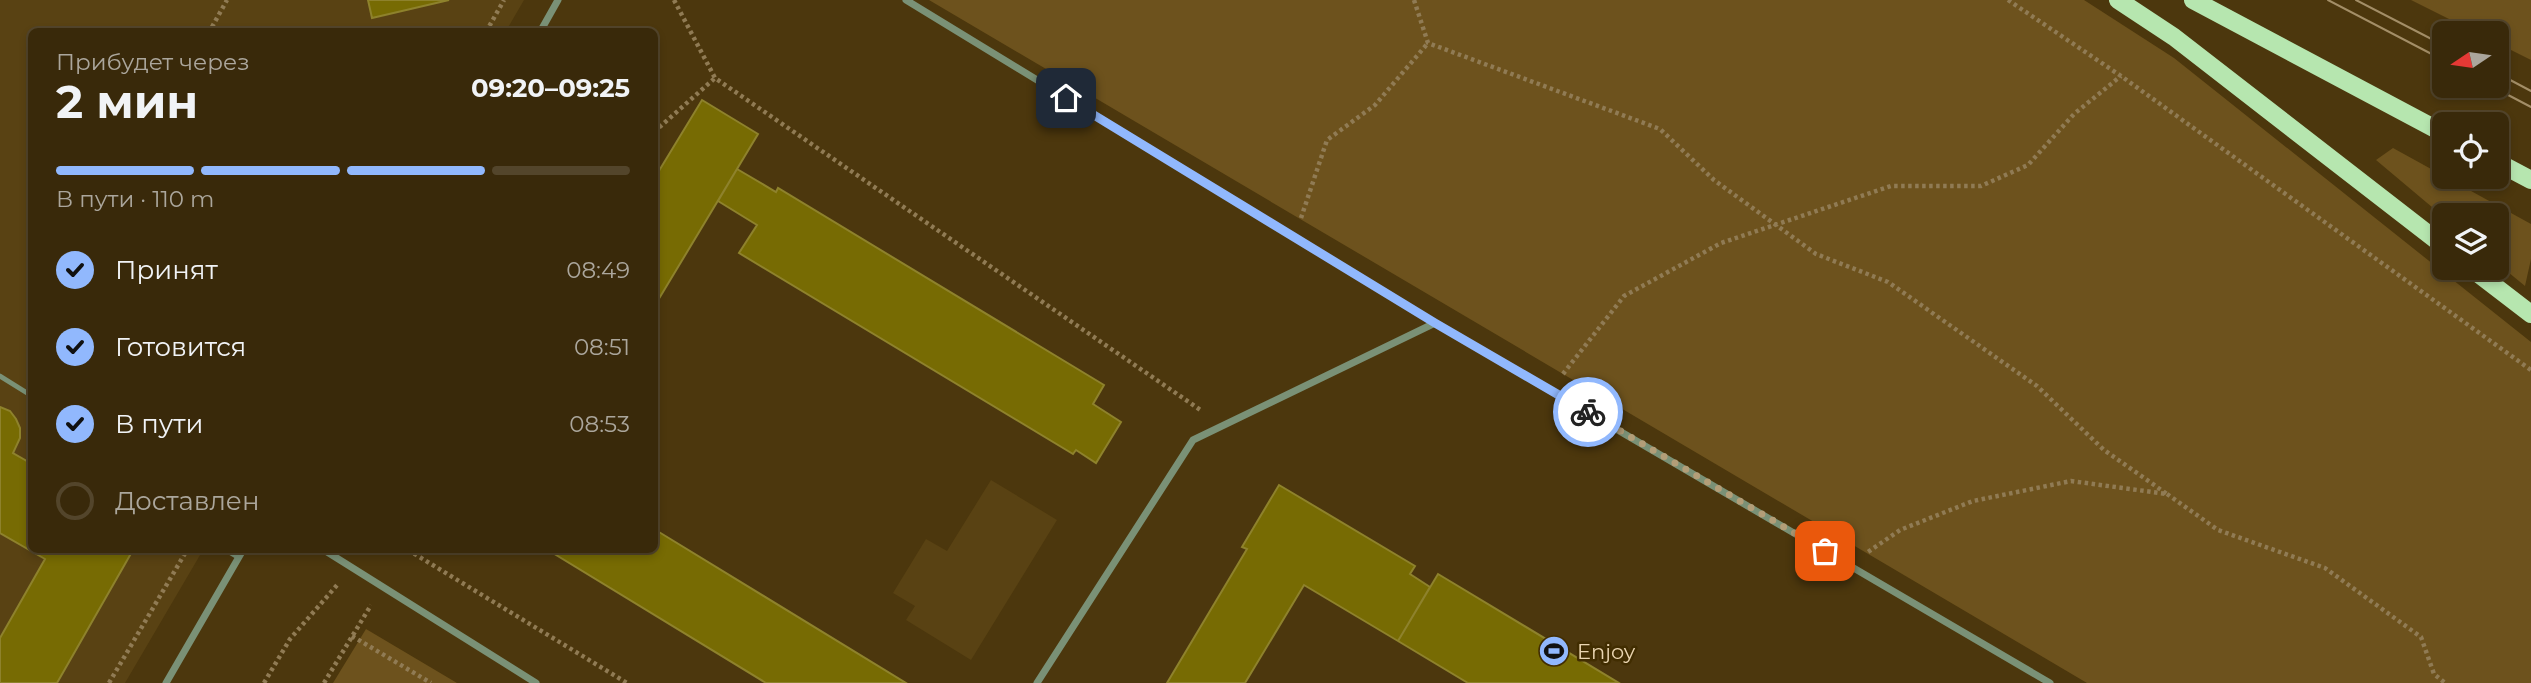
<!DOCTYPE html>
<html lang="ru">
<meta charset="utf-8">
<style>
body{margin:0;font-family:Montserrat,sans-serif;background:#443518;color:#f1f3f6;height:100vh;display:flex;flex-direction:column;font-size:26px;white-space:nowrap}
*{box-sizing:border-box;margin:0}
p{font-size:23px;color:#aba69c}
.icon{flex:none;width:38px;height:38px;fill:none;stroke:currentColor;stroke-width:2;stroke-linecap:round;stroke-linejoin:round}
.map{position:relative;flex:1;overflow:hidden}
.sheet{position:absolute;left:28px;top:28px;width:630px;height:525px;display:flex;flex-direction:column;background:#39290a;border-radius:10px;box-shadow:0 4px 10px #0003,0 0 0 2px #53452b}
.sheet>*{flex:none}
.needle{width:46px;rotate:257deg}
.fabs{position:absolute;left:2432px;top:21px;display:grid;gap:14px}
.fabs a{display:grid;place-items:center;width:77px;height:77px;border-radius:10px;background:#39290a;box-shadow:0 4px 10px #0003,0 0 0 2px #53452b;font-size:35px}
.pin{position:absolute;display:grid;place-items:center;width:60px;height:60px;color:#fff;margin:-30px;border-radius:14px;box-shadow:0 4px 10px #0006}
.courier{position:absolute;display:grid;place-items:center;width:70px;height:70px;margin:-35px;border:5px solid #91b8fd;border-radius:50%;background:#fff;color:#222;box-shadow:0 2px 9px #0007}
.head em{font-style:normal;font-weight:700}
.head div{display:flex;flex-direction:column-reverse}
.head{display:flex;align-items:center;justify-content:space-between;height:119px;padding:0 28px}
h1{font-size:46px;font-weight:700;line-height:52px}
.bar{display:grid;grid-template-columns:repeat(4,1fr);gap:10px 7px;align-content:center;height:84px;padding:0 28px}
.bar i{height:9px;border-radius:5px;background:#53452b}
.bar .on{background:#91b8fd}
.bar p{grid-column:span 4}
ol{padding:0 28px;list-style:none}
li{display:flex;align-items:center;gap:21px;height:77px}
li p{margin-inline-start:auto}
li .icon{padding:7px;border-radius:50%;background:#91b8fd;color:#111;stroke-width:4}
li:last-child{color:#aba69c}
li i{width:38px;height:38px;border:4px solid #53452b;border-radius:50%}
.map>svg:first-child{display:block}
</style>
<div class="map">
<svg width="2531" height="683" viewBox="0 0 2531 683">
<rect width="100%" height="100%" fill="#4c370d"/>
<path fill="#594213" d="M0 0H524L506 31 32 32V550H203L125 683H0Z
M991 480 1057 520 971 660 906 620 915 606 893 593 926 539 947 551Z"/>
<path fill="#6d521d" d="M929 0H2084L2174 58 2531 342V683H2087Z
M2411 0H2531V60L2497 43V33H2477Z
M2393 148 2531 224V259L2525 286 2497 263V215H2445V218L2376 160Z
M366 629 457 683H333Z"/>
<path fill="#776b03" stroke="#8e822c" stroke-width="2" d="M368 0H449L372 18Z
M702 100 758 134 654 307V179Z
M737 169 776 192 778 188 1104 385 1093 404 1121 422 1096 463 1076 450 1073 454 739 253 757 225 718 201Z
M0 407 10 411 16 419 20 428V438L13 453 32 464V550H133L57 683H0V638L45 559 0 533Z
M1279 485 1415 566 1410 574 1430 587 1398 641 1304 585 1245 683H1167L1247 549 1242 547Z
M654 529 906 683H766L548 550H654Z
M1438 574 1619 683H1468L1398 641Z"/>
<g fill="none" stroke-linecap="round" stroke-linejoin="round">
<path stroke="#907b54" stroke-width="4.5" stroke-dasharray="3.5 3.5" stroke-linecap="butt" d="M674 0 715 78 1202 411
M1414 0 1428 43 1660 129 1714 180 1816 254 1888 282 2037 386 2104 450 2167 494 2071 481 1973 501 1900 530 1868 552
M2008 0 2121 76 2531 370
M212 27 227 0
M210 32 212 27 220 32
M486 32 504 0
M654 132 715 78
M1301 218 1327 140 1375 105 1428 43
M1563 374 1624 296 1721 243 1891 186H1981L2028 165 2074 114 2121 76
M2167 494 2218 530 2325 568 2421 637 2434 674 2445 683
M408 550 627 683
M352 636 431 683
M109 683 187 550
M264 683 290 639 338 584
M324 683 371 605"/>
<path stroke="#7a9176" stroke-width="5" d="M0 376 32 396
M226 550 238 557"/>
<path stroke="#7a9176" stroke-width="7" d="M906 0 1435 323 2050 683
M540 32 558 0
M324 550 536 683
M166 683 243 550
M1037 683 1193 440 1435 323"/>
<path stroke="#b6e6af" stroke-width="18" d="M2118 0 2174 37 2445 247
M2193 0 2445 134
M2497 162 2531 180
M2471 268 2531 314"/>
<path stroke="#a38e67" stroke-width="2" d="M2328 0 2445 61
M2356 0 2445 46
M2497 73 2531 91
M2491 86 2531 107"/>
</g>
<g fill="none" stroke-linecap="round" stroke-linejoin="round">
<path stroke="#b39e78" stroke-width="7" stroke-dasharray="0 12.6" d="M1588 412 1825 551"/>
<path stroke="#91b8fd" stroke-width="9" d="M1066 98 1435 323 1588 412"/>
</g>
<defs>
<g id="stadium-disc" transform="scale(1.575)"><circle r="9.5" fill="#91b8fd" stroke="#412d01"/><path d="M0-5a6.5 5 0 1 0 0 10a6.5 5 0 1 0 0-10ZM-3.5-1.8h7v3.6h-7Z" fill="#111"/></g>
</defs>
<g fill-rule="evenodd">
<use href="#stadium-disc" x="1554" y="651"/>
</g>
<g text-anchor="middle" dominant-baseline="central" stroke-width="5" stroke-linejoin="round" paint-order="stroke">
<g font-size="21" fill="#ead5b1" stroke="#412d01" text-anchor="start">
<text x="1577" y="651">Enjoy</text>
</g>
</g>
</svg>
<div class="fabs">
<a><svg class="needle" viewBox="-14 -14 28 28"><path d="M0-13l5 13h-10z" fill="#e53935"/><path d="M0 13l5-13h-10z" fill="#aba69c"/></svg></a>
<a><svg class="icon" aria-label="locate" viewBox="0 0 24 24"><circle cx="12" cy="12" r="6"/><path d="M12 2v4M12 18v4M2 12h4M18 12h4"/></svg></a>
<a><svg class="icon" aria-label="layers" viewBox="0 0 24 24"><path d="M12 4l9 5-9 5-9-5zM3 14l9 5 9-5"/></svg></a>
</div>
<div class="pin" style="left:1825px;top:551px;background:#ea580c"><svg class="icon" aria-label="bag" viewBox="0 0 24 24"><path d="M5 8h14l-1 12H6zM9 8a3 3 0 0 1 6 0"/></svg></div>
<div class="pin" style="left:1066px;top:98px;background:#1f2937"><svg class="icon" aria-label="home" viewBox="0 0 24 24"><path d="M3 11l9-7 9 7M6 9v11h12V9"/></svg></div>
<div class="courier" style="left:1588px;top:412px"><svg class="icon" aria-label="bike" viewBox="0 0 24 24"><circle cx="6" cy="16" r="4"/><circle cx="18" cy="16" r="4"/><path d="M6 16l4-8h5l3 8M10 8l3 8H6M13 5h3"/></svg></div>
<section class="sheet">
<div class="head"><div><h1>2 мин</h1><p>Прибудет через</p></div><em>09:20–09:25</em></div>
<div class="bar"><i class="on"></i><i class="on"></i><i class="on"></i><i></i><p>В пути · 110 m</p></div>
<ol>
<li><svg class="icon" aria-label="check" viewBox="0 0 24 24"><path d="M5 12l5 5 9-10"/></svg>Принят<p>08:49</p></li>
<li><svg class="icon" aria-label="check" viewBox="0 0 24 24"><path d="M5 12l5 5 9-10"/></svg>Готовится<p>08:51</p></li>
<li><svg class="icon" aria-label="check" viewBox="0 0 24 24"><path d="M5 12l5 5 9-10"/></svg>В пути<p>08:53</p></li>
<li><i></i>Доставлен</li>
</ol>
</section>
</div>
